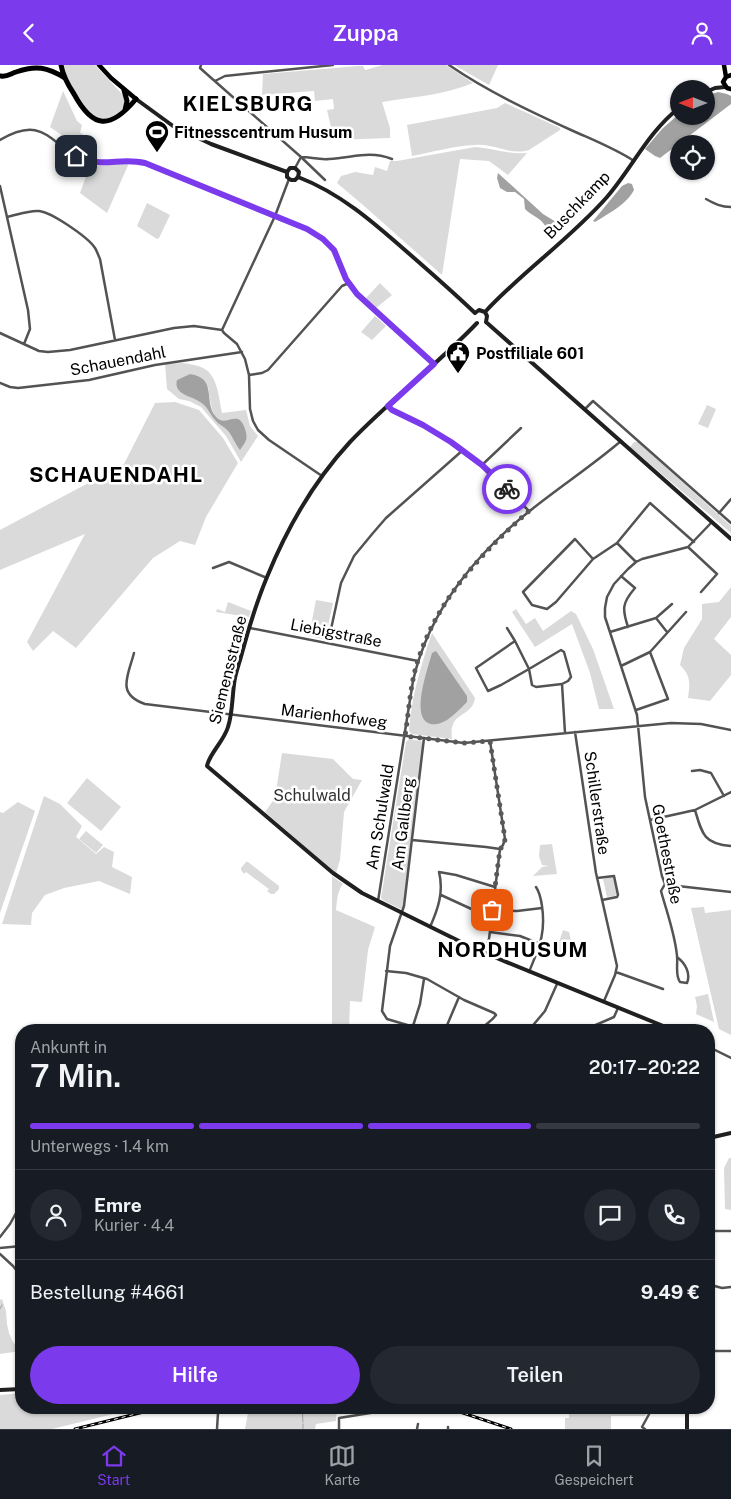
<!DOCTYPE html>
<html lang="de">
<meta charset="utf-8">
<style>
body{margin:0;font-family:"Public Sans",sans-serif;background:#242831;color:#f1f3f6;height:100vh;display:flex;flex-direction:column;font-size:19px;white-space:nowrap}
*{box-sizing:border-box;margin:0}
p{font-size:16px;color:#9ea1a6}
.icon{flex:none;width:28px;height:28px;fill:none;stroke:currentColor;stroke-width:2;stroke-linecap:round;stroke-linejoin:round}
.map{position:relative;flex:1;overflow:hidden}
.drawer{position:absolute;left:15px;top:959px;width:700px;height:390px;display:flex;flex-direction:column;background:#171b24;border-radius:20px;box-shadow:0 1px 4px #0004}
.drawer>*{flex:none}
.needle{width:32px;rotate:270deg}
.buttons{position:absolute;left:670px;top:15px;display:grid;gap:10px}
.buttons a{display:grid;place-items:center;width:45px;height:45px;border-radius:50%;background:#171b24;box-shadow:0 1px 4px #0004;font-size:25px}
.pin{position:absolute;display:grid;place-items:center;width:42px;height:42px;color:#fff;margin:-21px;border-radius:10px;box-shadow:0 2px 8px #0006}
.courier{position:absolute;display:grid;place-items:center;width:50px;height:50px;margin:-25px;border:4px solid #7c3aed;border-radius:50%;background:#fff;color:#222;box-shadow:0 1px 6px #0007}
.summary em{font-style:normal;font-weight:600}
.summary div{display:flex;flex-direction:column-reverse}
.summary{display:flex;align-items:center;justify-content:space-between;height:85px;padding:0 15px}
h1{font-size:32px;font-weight:600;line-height:38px}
.bar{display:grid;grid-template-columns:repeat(4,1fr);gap:8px 5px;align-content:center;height:60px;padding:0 15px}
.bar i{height:6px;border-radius:4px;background:#363941}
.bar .selected{background:#7c3aed}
.bar p{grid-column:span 4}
.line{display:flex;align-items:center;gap:12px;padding:0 15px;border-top:1px solid #363941}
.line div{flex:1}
.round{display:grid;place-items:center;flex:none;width:52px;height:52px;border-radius:26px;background:#242831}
.primary-button{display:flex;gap:10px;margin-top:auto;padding:10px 15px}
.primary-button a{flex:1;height:58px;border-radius:30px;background:#7c3aed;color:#fff;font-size:20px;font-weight:600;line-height:58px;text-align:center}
.primary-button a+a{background:#242831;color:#f1f3f6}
header{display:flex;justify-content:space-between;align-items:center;height:65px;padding:0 15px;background:#7c3aed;color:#fff;font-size:22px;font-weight:600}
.tab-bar{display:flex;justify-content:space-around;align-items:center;height:70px;border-top:1px solid #363941;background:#171b24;font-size:14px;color:#9ea1a6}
.tab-bar a{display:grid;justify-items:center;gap:2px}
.tab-bar .selected{color:#7c3aed}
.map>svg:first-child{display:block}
</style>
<header><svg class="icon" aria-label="back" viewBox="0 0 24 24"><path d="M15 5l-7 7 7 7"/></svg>Zuppa<svg class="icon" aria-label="person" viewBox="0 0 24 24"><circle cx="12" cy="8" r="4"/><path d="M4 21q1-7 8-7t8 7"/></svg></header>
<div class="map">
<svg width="731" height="1364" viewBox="0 0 731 1364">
<rect width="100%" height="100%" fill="#fff"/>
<path fill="#dadada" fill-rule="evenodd" d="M62 0H95L124 31C129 52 101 62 88 48 79 37 67 14 62 0Z
M383 0H446L473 18C445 30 412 32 382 37L390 63V73L334 75 327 45 334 44 333 34 315 36 314 26 262 30 263 9 358 1H363L365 5Z
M454 0H498L489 20Z
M63 26 77 56 82 60 80 68 83 69 77 81 50 62Z
M505 38 560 63V65L529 85C510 91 494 78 475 80 454 81 432 87 412 91L407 60 497 43Z
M475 82C493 83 509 90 527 88L508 110 489 96 460 94 442 210 363 140 337 118 341 111 355 107 373 110 375 102 387 106 390 96H397Z
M121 98H129L107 148 80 128 90 100 97 101Z
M147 138 170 150 159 173 157 174 137 161Z
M380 218 392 230 376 243 365 234Z
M375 251 386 261 372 275 361 267Z
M183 298C189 299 197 300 203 303 218 310 219 334 222 348L246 345 250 361 258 371 241 397 226 371 201 342 189 336 179 334 167 324 165 299ZM191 309 208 322C210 331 211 354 221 356 226 357 233 355 238 354L240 384 227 365 214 354 208 344 177 315Z
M175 337 199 345 223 373 238 398 206 452 195 480 180 476 153 493 76 583 53 566 33 586 27 577 85 469 0 505V465L124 399 155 338Z
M707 340 716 344 708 363 698 359Z
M634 377H638L731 461V468L630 382Z
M731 522V552L714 574 731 590V610L710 636 688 633C690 618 691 611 680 600L684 583 702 554V539L719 537Z
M316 535 333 538 326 570 323 574 309 571Z
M228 537 251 546 249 552 216 547 217 544 225 547Z
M516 544 526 559 535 553 543 566 571 546 576 549 593 584 614 644H599L590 608 572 559 535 582 512 547Z
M432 568 475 633C472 654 448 645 452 674L412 669 409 666C411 633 421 600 432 568Z
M409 674 421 676 423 680 403 843 401 844 384 836 381 833 406 677Z
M282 688 333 694 353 714 362 715 344 747 340 795 336 808 265 747 275 733Z
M87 713 121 742 101 766 67 738Z
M44 731 60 739 82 761 76 772 96 789 104 782 114 787 112 802 132 812 130 829 99 816 64 823 45 830 32 848 31 860 2 859Z
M18 737 35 746 0 848V747L3 748Z
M86 766 103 780 96 788 79 774Z
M552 779 557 809 533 811 542 802 549 801 542 800 539 791 540 780Z
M246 797H248L279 821V824L274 829H271L267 826 269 824 246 807 244 809 241 805V803Z
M332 811 343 819C337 826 337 837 336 845L375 862 368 885 362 937 350 936 349 965H332Z
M612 812 614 814 617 829 615 831 607 832 603 814Z
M704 842 705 848 731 845V970L719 964 691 843Z
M563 865 569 867 576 895 556 886Z
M708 929 714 957 696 949 697 941 695 932Z
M729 1093H731V1145L725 1144 724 1103Z
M2 1234 6 1246 7 1259 9 1268 13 1277 21 1286 0 1289V1235Z
M21 1328V1342L138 1343 52 1364H0V1330Z
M249 1343H337L336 1356 316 1359 315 1364H245Z
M569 1343H619V1348L648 1346 645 1351H611V1364H565V1353H569Z"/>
<path fill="#a1a1a1" d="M718 27 727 29 731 31V39L660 93 655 91 645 84 662 64 679 49V51H706V31Z
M498 108 543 149 556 157 555 163 546 162C540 152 533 152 525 144L524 134 515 127H507L500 123 497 113Z
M628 118 632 119 634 125C627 139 608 149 595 157L593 156 622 121Z
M190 309C218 313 203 337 216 352 223 360 230 352 238 354 244 356 248 371 246 375 245 378 242 382 240 385 235 379 232 370 227 365 223 361 218 359 215 355 210 349 207 341 200 337 192 331 173 330 177 315Z
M436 586 467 631V637C461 643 454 650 447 655 442 658 434 661 428 658 411 650 428 603 432 588Z"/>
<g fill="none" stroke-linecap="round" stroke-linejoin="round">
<path stroke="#a1a1a1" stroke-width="1" d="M0 1244 2 1240
M302 1342 303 1357
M303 1364V1359"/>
<path stroke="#535353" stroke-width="2.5" d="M201 0 200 3 209 11 301 92 325 115
M449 0C487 26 529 46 571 65 593 75 614 83 634 96
M215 16 225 11 333 0
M0 75C48 46 51 86 90 97 108 102 125 93 145 98L307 164 323 174 334 185 347 214 357 229 434 299
M301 92C310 92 319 95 329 94 353 93 368 85 392 94
M295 103 301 92
M0 121 28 245 30 264 24 279
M706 134C715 139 721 142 731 142
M7 152C17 150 29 145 39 146 51 147 88 172 95 183 97 186 98 190 100 194L115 275
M222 265 275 151 289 114
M0 268 39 286 48 287 70 285 174 263 194 261 222 265 224 268 237 279 245 294 249 310 250 344 253 356 258 365 269 375 322 411
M249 310 262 308 268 305 342 221 349 218
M0 318 10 322 18 323 89 315 155 300 242 287
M388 341 392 345C424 360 455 377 482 400 498 414 514 431 529 446
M585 344 593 336 731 458
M482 400 521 363
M719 448 731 434
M617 478 636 497
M688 482 717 509 701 527
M593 494 575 474 523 527 532 540 547 544 556 537 593 494 617 478 650 438 694 477
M213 503 229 497 267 513
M621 511 635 523C622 538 622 544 628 562
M250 563 418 596
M507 563 515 576 476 603 488 626 501 620 529 604 515 576
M610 567 656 553
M667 567 656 553 672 539
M328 578 341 518 354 491 373 468 386 453 463 385
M650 587 686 547
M134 588C128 611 116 629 145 639L464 678 671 658 701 659 731 665
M621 601 650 587 668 634 636 645
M562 619 536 622 532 620 529 604 561 585 564 587 571 612 568 616 562 619 565 668
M575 667 596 808 617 901 615 910 604 936
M424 673 404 841 390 881 382 946 387 954 424 965
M692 706 700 705 711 708 724 731
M695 745C702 769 704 779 731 781
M650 755 695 745 731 727
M412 775 486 782 500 784
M597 813 614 811 618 830 617 832 602 835
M665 819 662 811 645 732 637 650 605 552V543L607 532 614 519 628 504 636 497 642 494 688 482 711 458
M665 819 661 826C667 848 675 869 677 891 678 899 675 911 680 917L687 918C691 908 685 898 677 892
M665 819 669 820 731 827
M441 830 491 853
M378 836 413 616C429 544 479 485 536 441 564 419 594 399 621 376
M492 845 517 846 542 843
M430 862C438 844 444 827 439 807L456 810 495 822
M490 867 520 871 540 879
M484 888 489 874 500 784 503 780 505 774 490 676
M386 906 406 908 427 914 464 935 494 948 496 950C492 956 485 959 481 965
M529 907C539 882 546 869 542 841 541 834 540 828 536 822
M616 907 663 924
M413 961 420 939 424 914
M445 965 459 932
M529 965 545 946 557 919
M584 965 614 952 618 943
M709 982 731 993
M709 1166H731
M0 1172 10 1159 21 1139
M0 1183 21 1181
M0 1189 13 1201 21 1211
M711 1220 722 1223 731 1222
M709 1286H731
M217 1364 218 1348 234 1342
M339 1364V1353L389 1345
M417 1364 418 1359
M448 1364V1362
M645 1364 642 1362 653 1342"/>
<path stroke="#202020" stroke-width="4" d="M706 27 715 23 725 22
M136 34 173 61 211 79 287 107V112L291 115H295L298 112C340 128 373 157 406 186 429 206 453 227 475 248
M287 107 290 103H295L299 107 298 112
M485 247C523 206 570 174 607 132 632 103 648 67 679 43
M475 248 479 245 485 247 487 251 486 257
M486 257 731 474
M477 258C437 300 390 335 350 377 314 416 287 463 267 512 257 536 249 562 242 588 240 596 237 604 235 613 232 629 233 647 228 662 224 676 209 689 207 701L333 808 362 828 457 875 499 894 673 965
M709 1073 731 1068
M709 1215 711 1219 709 1222
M0 1325 21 1324
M687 1342V1364"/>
<path stroke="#000" stroke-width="4.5" d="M99 0 111 13 136 34
M724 0 726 12
M731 10 726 12 723 17 727 23 731 24"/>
<path stroke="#000" stroke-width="5" d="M61 0C63 11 68 20 74 29 93 64 110 65 136 34
M1 11C7 12 10 9 16 7 36 0 47 2 65 13
M124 25 127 36 125 45"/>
<g stroke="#000" stroke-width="3">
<path id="rail" d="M441 1342 460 1347 511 1364
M75 1364 164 1342"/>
</g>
<use href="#rail" stroke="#fff" stroke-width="1" stroke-dasharray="4" stroke-linecap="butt"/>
</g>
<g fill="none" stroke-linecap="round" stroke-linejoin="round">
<path stroke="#595959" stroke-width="5" stroke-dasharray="0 9" d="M492 845 500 784 504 780 505 774 490 676 464 678 405 671C409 646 410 619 418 595 438 533 482 488 529 446L507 424"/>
<path stroke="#7c3aed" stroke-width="6" d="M76 91C103 104 118 92 145 98L307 164 323 174 334 185 346 214 357 229 434 299 388 341 392 345 423 360 451 377 482 400 507 424"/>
</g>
<defs>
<g id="stadium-pin" transform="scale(1.25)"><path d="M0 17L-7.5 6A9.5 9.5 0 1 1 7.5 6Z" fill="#000" stroke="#fff"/><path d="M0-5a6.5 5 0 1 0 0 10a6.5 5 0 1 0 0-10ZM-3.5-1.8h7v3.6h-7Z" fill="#fff"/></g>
<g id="civic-pin" transform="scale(1.25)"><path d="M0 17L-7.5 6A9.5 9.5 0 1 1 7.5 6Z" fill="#000" stroke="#fff"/><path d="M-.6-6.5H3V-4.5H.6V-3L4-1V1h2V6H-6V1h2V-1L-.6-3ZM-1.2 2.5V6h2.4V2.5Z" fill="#fff"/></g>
</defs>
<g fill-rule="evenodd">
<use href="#stadium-pin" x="157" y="67"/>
<use href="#civic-pin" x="458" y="288"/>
</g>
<g text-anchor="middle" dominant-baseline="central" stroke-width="5" stroke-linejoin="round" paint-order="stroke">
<g font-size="16" font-weight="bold" fill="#000" stroke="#fff" text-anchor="start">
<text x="174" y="67">Fitnesscentrum Husum</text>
<text x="476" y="288">Postfiliale 601</text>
</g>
<g font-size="16" fill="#000" stroke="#fff">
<text transform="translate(577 140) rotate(-46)">Buschkamp</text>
<text transform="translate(118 296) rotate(-11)">Schauendahl</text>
<text transform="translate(336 568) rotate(11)">Liebigstraße</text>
<text transform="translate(228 605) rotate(-76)">Siemensstraße</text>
<text transform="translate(334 651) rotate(7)">Marienhofweg</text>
<text transform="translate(597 738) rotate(82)">Schillerstraße</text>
<text transform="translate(380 752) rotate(-81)">Am Schulwald</text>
<text transform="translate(403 759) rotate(-83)">Am Gallberg</text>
<text transform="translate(667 789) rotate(79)">Goethestraße</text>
</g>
<g font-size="16" fill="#313131" stroke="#fff">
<text x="312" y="730">Schulwald</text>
</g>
<g font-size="21" font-weight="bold" letter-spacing="1" fill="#000" stroke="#fff">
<text x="248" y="38">KIELSBURG</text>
<text x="116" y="409">SCHAUENDAHL</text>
<text x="513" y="884">NORDHUSUM</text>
</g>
</g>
</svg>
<div class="buttons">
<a><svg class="needle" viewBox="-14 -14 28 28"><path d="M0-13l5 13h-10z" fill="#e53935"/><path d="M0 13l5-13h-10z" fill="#9ea1a6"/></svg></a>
<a><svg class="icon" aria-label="locate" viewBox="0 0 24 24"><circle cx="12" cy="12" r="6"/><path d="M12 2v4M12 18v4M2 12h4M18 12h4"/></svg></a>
</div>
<div class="pin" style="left:492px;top:845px;background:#ea580c"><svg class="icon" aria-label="bag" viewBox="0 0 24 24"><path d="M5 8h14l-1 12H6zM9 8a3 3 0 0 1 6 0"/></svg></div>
<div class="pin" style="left:76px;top:91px;background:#1f2937"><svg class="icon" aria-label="home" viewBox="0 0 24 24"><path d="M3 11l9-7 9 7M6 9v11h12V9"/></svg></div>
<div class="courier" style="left:507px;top:424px"><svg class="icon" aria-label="bike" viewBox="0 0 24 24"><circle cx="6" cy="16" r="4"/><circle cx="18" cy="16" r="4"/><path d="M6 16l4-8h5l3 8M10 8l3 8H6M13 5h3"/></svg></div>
<section class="drawer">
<div class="summary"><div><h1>7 Min.</h1><p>Ankunft in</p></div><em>20:17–20:22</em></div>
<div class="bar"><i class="selected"></i><i class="selected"></i><i class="selected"></i><i></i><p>Unterwegs · 1.4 km</p></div>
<div class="line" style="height:90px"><a class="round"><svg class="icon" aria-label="person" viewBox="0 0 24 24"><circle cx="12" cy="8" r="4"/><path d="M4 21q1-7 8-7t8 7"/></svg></a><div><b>Emre</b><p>Kurier · 4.4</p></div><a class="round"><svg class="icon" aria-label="chat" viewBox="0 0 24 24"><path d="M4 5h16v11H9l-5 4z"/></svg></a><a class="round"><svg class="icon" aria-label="phone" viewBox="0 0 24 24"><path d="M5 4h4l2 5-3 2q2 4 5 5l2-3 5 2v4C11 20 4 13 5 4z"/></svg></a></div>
<div class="line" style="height:65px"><div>Bestellung #4661</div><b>9.49 €</b></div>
<div class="primary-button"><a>Hilfe</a><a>Teilen</a></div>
</section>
</div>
<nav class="tab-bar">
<a class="selected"><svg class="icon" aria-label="home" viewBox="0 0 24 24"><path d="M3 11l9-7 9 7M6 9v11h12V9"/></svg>Start</a>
<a><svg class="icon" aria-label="map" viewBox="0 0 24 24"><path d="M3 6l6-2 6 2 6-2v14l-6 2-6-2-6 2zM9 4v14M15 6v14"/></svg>Karte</a>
<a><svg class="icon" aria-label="saved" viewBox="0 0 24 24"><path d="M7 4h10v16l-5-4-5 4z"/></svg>Gespeichert</a>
</nav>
